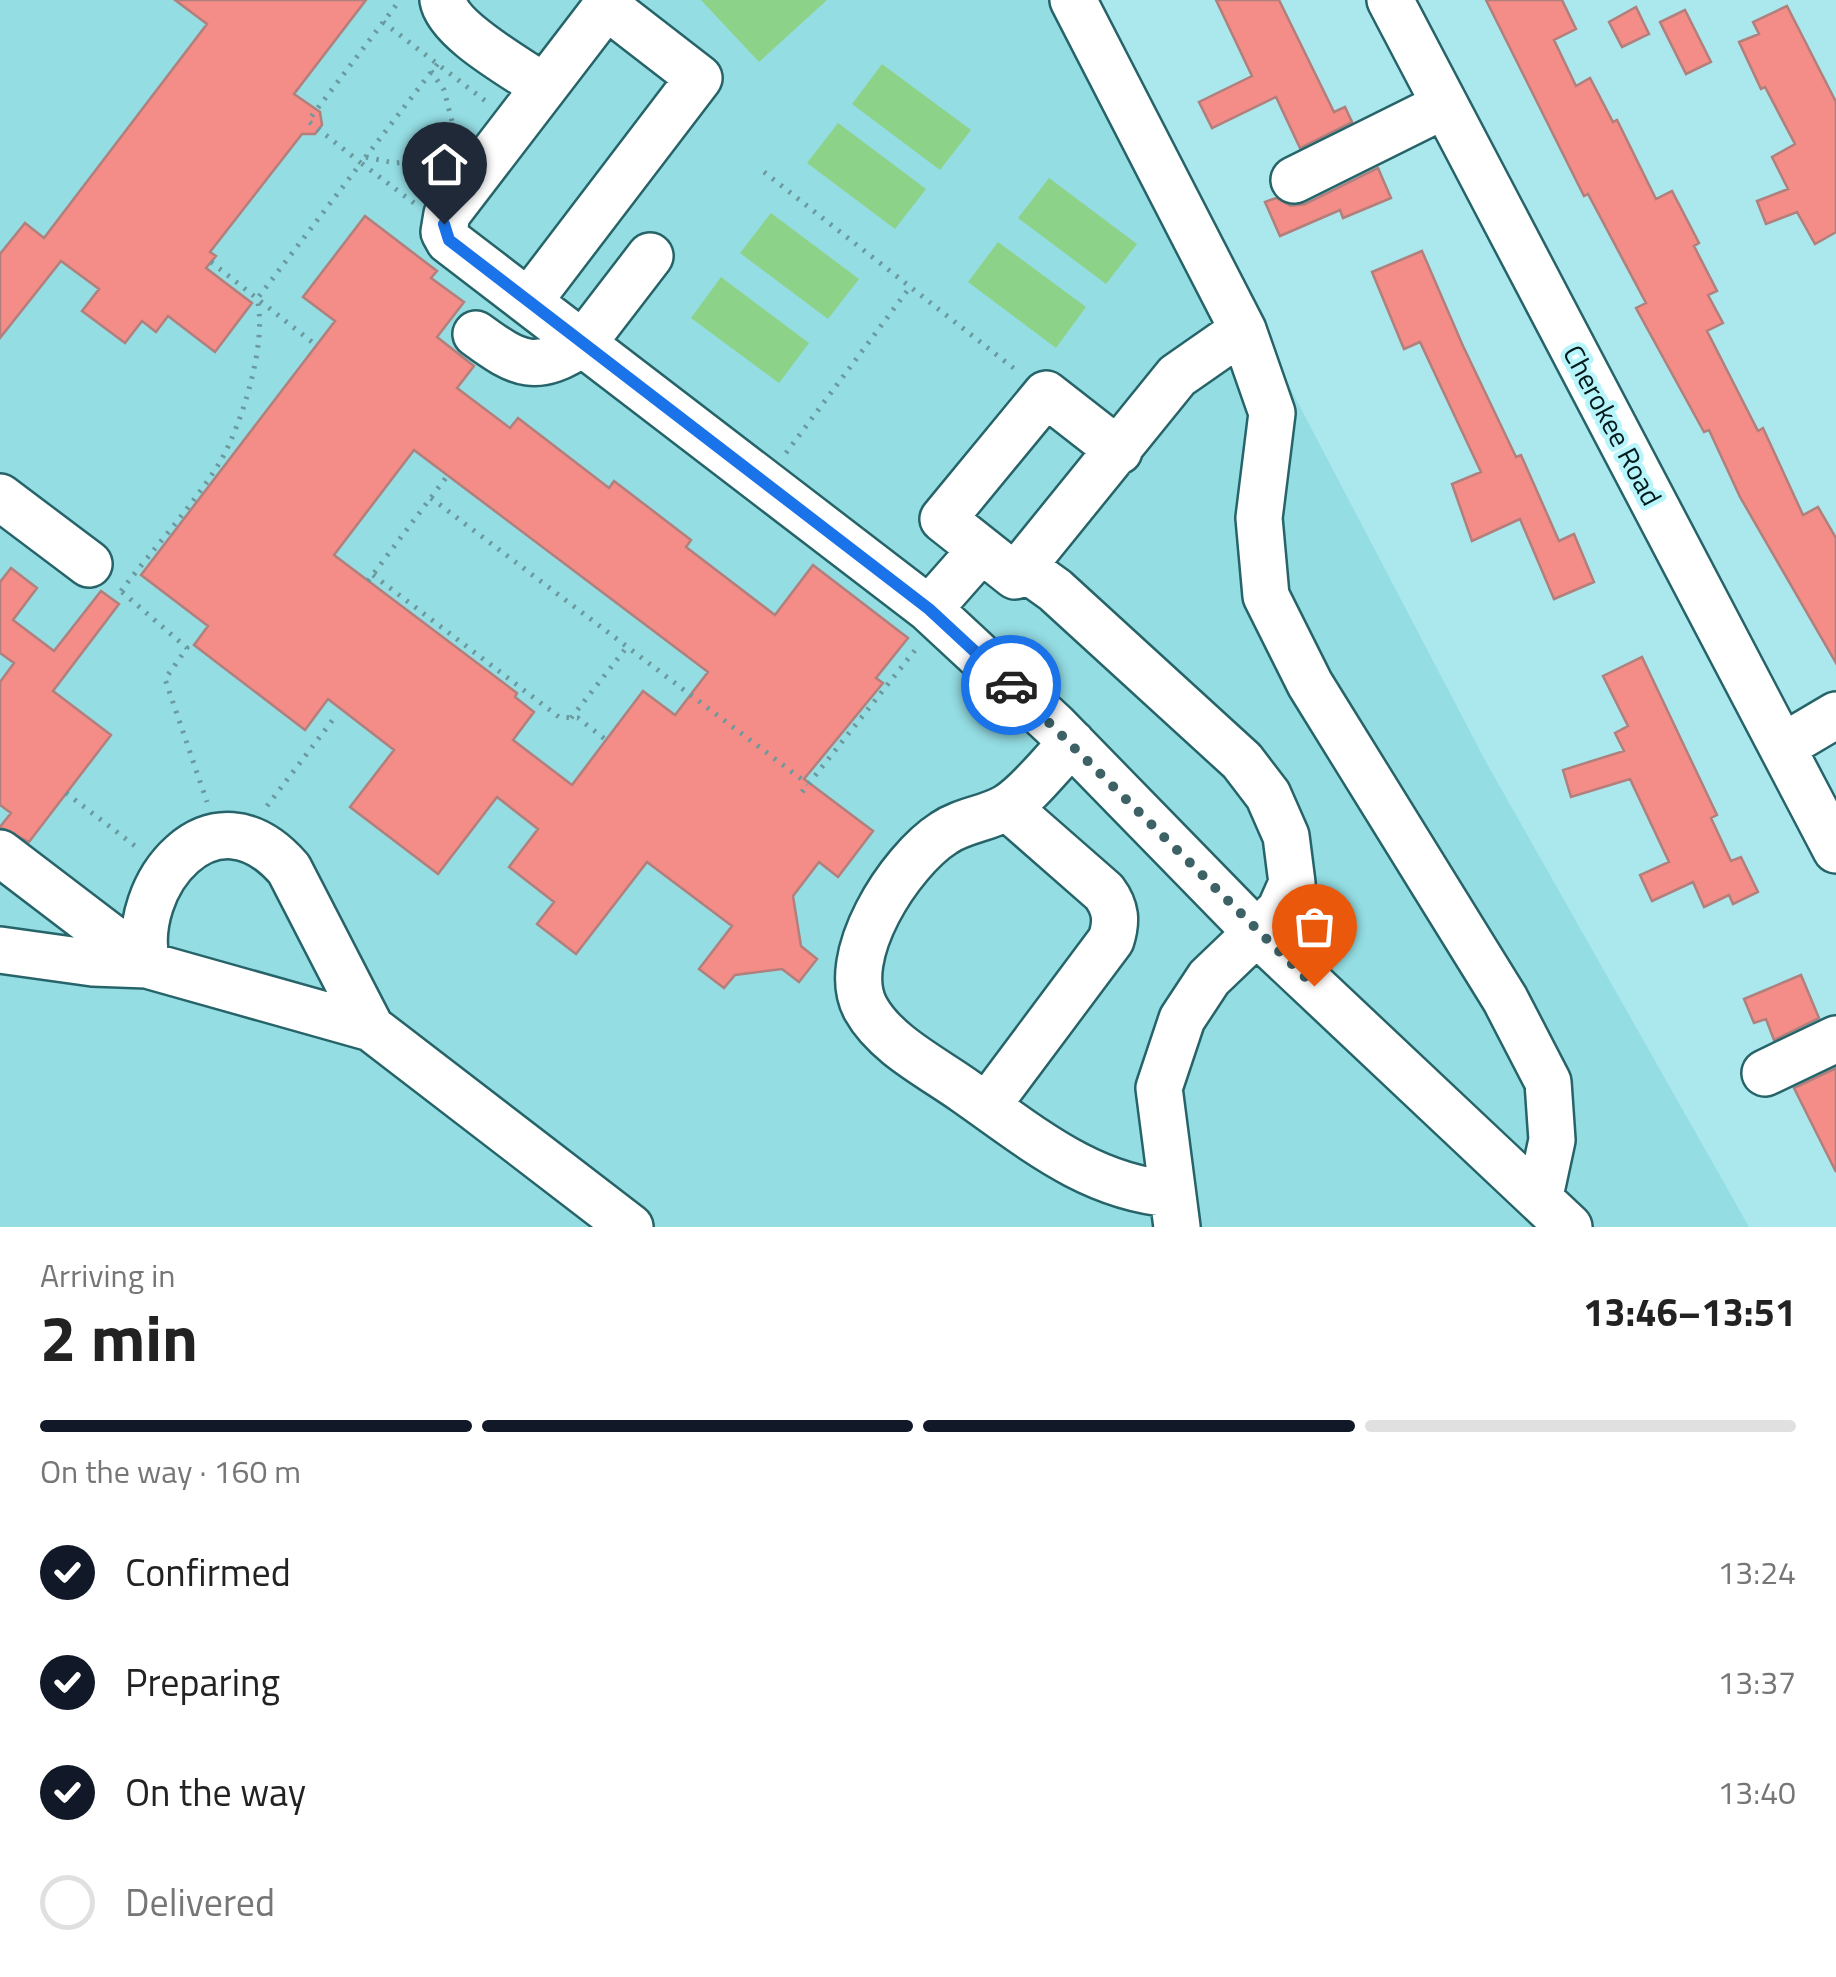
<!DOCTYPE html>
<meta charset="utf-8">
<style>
body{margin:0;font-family:"Titillium Web",sans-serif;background:#f6f6f6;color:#222;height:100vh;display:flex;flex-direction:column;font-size:38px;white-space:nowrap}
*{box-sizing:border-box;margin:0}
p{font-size:32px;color:#767676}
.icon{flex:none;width:55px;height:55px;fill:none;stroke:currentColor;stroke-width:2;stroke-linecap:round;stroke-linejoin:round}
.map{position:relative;height:1227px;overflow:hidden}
.sheet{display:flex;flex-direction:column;background:#fff;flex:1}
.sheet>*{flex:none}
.pin{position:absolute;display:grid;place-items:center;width:85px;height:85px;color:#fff;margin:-102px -42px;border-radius:50% 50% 50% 0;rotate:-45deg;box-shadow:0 0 10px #0007}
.pin .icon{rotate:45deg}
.courier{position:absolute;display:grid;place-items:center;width:100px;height:100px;margin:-50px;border:8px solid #1a73e8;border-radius:50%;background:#fff;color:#222;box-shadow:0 2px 12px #0007}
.headline em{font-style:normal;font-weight:700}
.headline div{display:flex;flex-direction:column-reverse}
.headline{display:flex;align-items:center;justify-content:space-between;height:170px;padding:0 40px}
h1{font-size:65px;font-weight:700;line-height:75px}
.bar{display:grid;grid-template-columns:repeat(4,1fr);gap:15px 10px;align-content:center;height:120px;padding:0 40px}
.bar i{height:12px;border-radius:8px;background:#e0e0e0}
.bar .on{background:#111827}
.bar p{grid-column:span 4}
ol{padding:0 40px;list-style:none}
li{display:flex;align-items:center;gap:30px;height:110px}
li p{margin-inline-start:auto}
li .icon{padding:10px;border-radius:50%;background:#111827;color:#fff;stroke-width:4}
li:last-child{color:#767676}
li i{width:55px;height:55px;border:5px solid #e0e0e0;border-radius:50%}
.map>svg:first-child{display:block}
</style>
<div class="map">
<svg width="1836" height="1227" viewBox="0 0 1836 1227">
<rect width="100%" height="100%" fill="#aae8ee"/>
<path fill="#94dde3" d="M0 0H1087L1486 762 1749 1227H0Z"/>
<path fill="#8cd389" d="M701 0H827L759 62Z
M882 64 971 130 940 170 852 104Z
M838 123 926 189 895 229 807 163Z
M1049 178 1137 244 1106 284 1018 218Z
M771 213 859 279 828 319 740 253Z
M998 242 1086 307 1056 348 968 282Z
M721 277 809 343 779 383 691 318Z"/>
<path fill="#f48c88" stroke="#b17f7c" stroke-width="2.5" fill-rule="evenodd" d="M175 0H366L294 94 320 112 322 125 315 134H302L210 252 216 256 206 268 252 303 215 352 168 316 156 332 142 321 125 343 82 311 99 289 61 261 0 338V254L25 223 44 238 207 24Z
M1216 0H1279L1334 112 1345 107 1352 122 1300 148 1276 97 1212 128 1199 102 1252 76Z
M1486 0H1562L1576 29 1554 40 1576 86 1590 78 1613 122 1617 120 1656 199 1672 191 1699 243 1694 246 1717 291 1708 295 1723 323 1707 331 1758 431 1763 428 1803 515 1818 507 1836 538V663L1740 497 1709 430 1704 432 1636 308 1646 303 1588 194 1584 196Z
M1787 6 1836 102V232L1815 244 1797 212 1766 224 1757 201 1788 189 1772 157 1795 144 1765 87 1761 89 1739 42 1759 34 1753 22Z
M1636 7 1649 34 1622 47 1609 22Z
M1685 10 1711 62 1686 74 1660 22Z
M1378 168 1391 198 1343 218 1340 210 1280 236 1265 202 1276 198 1291 206 1305 204Z
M365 216 437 271 431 278 464 302 437 337 474 366 457 388 510 428 518 418 609 488 614 481 691 540 686 547 775 615 813 565 908 638 876 678 883 683 804 779 873 831 838 877 819 862 793 896 801 946 817 959 799 982 782 969 735 975 724 988 699 969 732 926 647 862 576 954 537 924 554 902 509 867 538 829 497 797 438 874 350 807 394 750 328 699 305 730 194 645 208 626 141 575 335 321 303 297ZM414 450 708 672 675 715 643 691 572 785 513 740 534 712 515 697 517 693 334 555Z
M1422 251 1463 346 1516 457 1521 455 1559 541 1574 534 1594 582 1554 599 1520 519 1472 541 1452 484 1481 472 1420 342 1404 349 1372 272Z
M11 568 37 588 13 620 54 651 101 591 119 604 53 691 111 735 29 842 0 827 11 813 0 805V682L14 663 0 653V582Z
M1642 657 1717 815 1711 818 1731 861 1741 857 1758 892 1733 904 1729 895 1704 907 1693 882 1652 901 1640 875 1669 862 1630 779 1571 797 1563 770 1624 751 1615 733 1628 726 1603 676Z
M1801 975 1819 1018 1774 1040 1766 1019 1754 1023 1744 999Z
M1836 1068V1172L1794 1088Z"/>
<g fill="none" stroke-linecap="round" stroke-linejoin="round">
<g stroke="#276469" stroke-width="50">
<path id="minor" d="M443 0C448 31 517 68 544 87
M611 0 447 214 444 232 449 241 929 609 1054 725 1257 933 1569 1227
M1073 0 1243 330 1272 413 1259 518 1266 596 1310 684 1505 999 1548 1082 1552 1140 1540 1196
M1390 0 1836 850
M1294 180 1445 105
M529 301 699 78 606 6
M476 334C518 365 537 375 584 342L650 256
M1119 451 1046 394 943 519 1015 576 1177 376 1243 330
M0 497 89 564
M1023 567 1055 590 1242 761 1268 795 1286 836 1292 883 1280 910 1209 978 1182 1019 1159 1088 1177 1227
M929 609 981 550
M1072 743C1052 762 1030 793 1007 807 987 819 963 820 944 833 900 861 837 958 866 1009 886 1045 933 1068 965 1091 1032 1138 1089 1187 1172 1194
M1782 747 1836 715
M0 853 147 965C128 886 213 781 289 869L371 1028
M0 950 93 963 147 965 371 1028 630 1227
M1765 1073 1836 1039
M987 1106 1111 940C1117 921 1116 908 1104 892L1007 807"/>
</g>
<path stroke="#6a999e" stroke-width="5" stroke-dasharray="2.5 8" stroke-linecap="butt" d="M383 22 488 103
M431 71 444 90 456 137
M366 157 394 163 438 160
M764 172 1016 370
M414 203 361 163 442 58
M211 262 317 346
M786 453 910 287
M431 498 808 784
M373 575 559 717 578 718 606 740
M368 581 448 475
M121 591C153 549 192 507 220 462 242 424 268 341 257 299L361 163 308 121 400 0
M122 592 187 648 165 679 207 802
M571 718 627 647
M802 792 916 649
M66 793 139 849
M267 806 335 717"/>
<use href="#minor" stroke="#fff" stroke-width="45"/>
</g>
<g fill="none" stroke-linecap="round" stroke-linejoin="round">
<path stroke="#3d6266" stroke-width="10" stroke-dasharray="0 18" d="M1011 685 1314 986"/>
<path stroke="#1a73e8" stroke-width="12" d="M444 224 449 240 929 609 1011 685"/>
</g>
<g text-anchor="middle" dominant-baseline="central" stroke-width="9" stroke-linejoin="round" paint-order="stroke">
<g font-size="28" fill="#021a1c" stroke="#b7f5fb">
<text transform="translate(1613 425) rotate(62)">Cherokee Road</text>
</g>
</g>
</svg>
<div class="pin" style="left:1314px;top:986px;background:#ea580c"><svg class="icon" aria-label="bag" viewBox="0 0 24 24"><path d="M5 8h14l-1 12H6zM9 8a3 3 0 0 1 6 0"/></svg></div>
<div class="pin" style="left:444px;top:224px;background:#1f2937"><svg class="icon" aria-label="home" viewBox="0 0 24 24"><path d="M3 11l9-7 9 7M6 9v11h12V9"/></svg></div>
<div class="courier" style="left:1011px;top:685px"><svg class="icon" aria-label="car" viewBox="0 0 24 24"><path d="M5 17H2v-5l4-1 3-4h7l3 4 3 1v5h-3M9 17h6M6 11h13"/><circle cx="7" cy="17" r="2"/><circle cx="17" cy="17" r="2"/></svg></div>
</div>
<section class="sheet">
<div class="headline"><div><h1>2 min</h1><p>Arriving in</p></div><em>13:46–13:51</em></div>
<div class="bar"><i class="on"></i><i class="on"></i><i class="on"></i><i></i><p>On the way · 160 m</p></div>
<ol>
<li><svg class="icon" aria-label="check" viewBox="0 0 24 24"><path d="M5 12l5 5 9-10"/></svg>Confirmed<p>13:24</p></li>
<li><svg class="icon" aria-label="check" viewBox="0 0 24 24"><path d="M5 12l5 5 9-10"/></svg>Preparing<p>13:37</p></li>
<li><svg class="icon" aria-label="check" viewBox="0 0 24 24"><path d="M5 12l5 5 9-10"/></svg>On the way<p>13:40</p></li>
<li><i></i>Delivered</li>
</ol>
</section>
